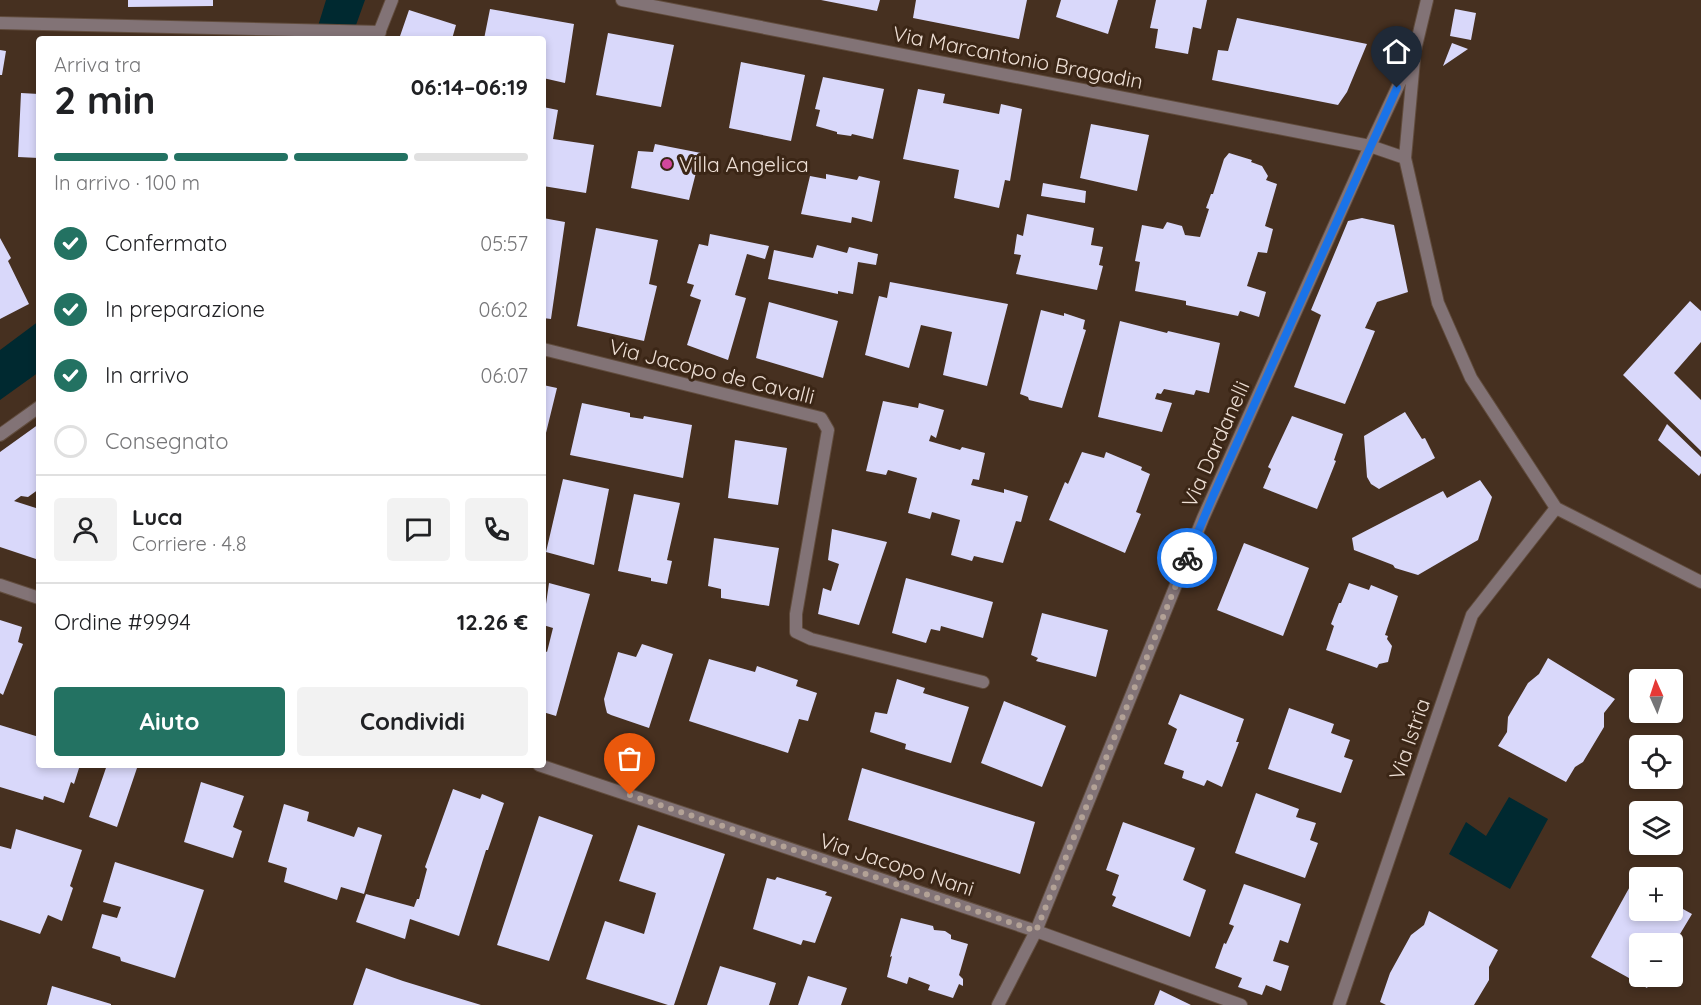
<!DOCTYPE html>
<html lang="it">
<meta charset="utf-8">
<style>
body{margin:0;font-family:Quicksand,sans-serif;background:#f2f2f2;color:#202124;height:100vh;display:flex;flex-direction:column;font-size:22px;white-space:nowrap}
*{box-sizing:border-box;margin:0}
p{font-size:20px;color:#757577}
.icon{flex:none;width:33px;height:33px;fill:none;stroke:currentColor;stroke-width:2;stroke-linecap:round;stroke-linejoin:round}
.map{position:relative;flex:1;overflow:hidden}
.side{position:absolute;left:36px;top:36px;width:510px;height:732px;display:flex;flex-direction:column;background:#fff;border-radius:6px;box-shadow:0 3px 9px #0003}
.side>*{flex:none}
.needle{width:39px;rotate:357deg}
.controls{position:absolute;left:1629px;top:669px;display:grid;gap:12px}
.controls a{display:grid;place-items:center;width:54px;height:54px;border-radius:6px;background:#fff;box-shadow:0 3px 9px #0003;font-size:30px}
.pin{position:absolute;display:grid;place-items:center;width:51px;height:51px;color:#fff;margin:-62px -26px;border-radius:50% 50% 50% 0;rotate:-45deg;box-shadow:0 0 6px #0007}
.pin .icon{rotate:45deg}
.courier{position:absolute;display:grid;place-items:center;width:60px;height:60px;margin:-30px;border:4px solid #1a73e8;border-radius:50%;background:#fff;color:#222;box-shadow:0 2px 8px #0007}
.headline em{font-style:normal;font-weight:800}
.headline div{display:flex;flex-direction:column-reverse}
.headline{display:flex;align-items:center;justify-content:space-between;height:102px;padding:0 18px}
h1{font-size:39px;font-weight:800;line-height:45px}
.bar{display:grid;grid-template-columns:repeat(4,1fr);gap:9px 6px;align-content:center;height:72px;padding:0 18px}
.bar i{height:8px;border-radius:4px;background:#e0e0e0}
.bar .selected{background:#237262}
.bar p{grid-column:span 4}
.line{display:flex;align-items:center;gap:15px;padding:0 18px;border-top:2px solid #e0e0e0}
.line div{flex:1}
.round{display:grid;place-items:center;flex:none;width:63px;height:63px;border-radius:6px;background:#f2f2f2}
ol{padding:0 18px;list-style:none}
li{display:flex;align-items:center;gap:18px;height:66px}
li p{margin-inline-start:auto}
li .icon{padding:6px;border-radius:50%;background:#237262;color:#fff;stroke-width:4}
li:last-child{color:#757577}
li i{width:33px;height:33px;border:3px solid #e0e0e0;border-radius:50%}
.button{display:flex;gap:12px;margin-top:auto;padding:12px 18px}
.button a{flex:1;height:69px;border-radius:6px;background:#237262;color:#fff;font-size:24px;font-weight:800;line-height:69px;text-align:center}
.button a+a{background:#f2f2f2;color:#202124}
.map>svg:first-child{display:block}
</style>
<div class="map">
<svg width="1701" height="1005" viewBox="0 0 1701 1005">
<rect width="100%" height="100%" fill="#463020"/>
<path fill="#002930" d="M326 0H365L351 39H314Z
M39 321V372L0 400V350Z
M1509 797 1548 819 1510 889 1449 854 1466 822 1486 836Z"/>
<path fill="#d9d8fa" d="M128 0H213V6L128 7Z
M821 0H880L877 11Z
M916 0H1027L1019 39 913 18Z
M1061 0H1118L1108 34 1056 17Z
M1156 0H1207L1201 29 1193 27 1188 54 1155 48 1158 29 1150 28Z
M490 9 574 24 565 83 543 78V39H484Z
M1455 9 1476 13 1471 40 1450 36Z
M409 10 456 25 452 39H399Z
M1237 18 1367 44 1347 92 1338 105 1212 80 1218 50 1228 51Z
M608 33 674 45 661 107 596 95Z
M1452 43 1468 49 1443 66Z
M0 50 6 51 2 75H0Z
M741 62 805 75 791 141 729 128Z
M823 77 884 89 873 139 852 134 851 136 837 134V132L816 126 820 110 815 109Z
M918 89 945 94 943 103 999 114 1001 104 1022 109 1010 181 1005 180 999 208 954 198 959 170 903 159Z
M21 93 39 94V158L18 157Z
M543 107 558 110 553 139 594 145 586 193 543 186Z
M1091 124 1149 135 1137 191 1080 178Z
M655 144 701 153 689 200 631 188 638 151 653 152Z
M1229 153 1252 160 1251 162 1262 166 1268 176 1266 180 1277 184 1265 226 1273 229 1267 253 1258 252 1247 286 1266 292 1259 317 1240 311 1238 316 1186 305V301L1135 291 1140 262 1135 261 1142 225 1163 229 1167 222 1182 226 1185 235 1200 237 1209 209 1206 208 1211 194H1213L1224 159Z
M826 174 857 180 859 176 880 181 872 222 852 217 851 223 801 214 810 176 826 179Z
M1043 183 1086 191 1085 203 1041 196Z
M1027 214 1094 228 1091 245 1103 247 1099 265 1103 266 1097 290 1016 274 1021 255 1014 254 1017 234 1023 236Z
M543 218 565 222 551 319 543 318Z
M1362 218 1394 225 1408 292 1377 302 1365 328 1375 331 1345 404 1294 387 1321 315 1311 310 1348 221Z
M596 228 658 240 649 284 657 286 644 341 577 326Z
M710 234 769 246 765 259 747 254 735 295 746 298 728 360 687 345 701 300 690 296 694 285 687 283 699 244 708 246Z
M0 238 11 258 8 261 29 304 0 319Z
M817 245 847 253 849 247 878 254 876 265 858 262 853 294 838 291V294L768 279 774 250 813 258Z
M890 282 1008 304 987 386 943 375 952 332 921 325 909 368 865 355 879 296 887 298Z
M1690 301 1701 311V342L1674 373 1701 400V451L1623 375Z
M769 302 838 321 823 378 756 358Z
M1041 310 1064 316V313L1085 320 1083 329 1086 330 1062 408 1029 400 1028 397 1020 394Z
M1120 321 1167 333 1168 331 1220 343 1209 393 1196 390 1194 395 1164 389 1161 394 1157 393 1155 399 1172 403 1162 432 1098 417Z
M543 385 557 388 544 441H543Z
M883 401 918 408 919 403 944 410 936 438 931 435 929 441 960 450 962 447 985 453 979 480 973 479 971 485 1004 493V489L1028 496 1021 522 1016 521 1003 563 974 556 972 561 951 555 960 520 932 512 930 519 908 513 917 478 888 470 886 475 866 471Z
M582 403 630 413V417L643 419 644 416 692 425 683 478 570 455Z
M1405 412 1422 439 1425 438 1435 458 1379 489 1371 484 1367 477 1364 436Z
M1292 416 1343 434 1334 460 1336 461 1317 509 1263 488 1271 469 1268 467Z
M39 424V489L28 497 21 496 14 501 39 509V560L0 547V452Z
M1667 424 1701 457V473L1699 476 1658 440Z
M735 440 787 448 778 505 728 498Z
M1082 452 1104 458 1106 452 1142 467 1141 470 1150 474 1136 512 1141 514 1125 553 1049 520 1065 482 1068 484Z
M563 479 609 489 594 565 546 552Z
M1480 480 1492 497 1478 540 1418 575 1395 568 1393 565 1354 550 1352 538 1443 491 1447 498Z
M634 494 680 503 667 560 672 561 667 584 651 581V578L618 571Z
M832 529 887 542 859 625 818 614 823 588 831 591 839 564 828 560Z
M714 538 779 548 769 606 721 598V589L708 586Z
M1244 543 1309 568 1283 636 1217 610Z
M906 578 993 602 983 638 941 626 940 631 931 629 926 643 892 633Z
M549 583 590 594 556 716 543 712V650L547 652 553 628 543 625Z
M1349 583 1369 590 1371 585 1398 596 1385 635 1388 636 1387 639 1392 646 1388 662 1379 664 1377 668 1326 650 1334 626 1331 624 1339 603H1341Z
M1042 613 1108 630 1096 677 1036 661 1038 658 1031 655Z
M0 620 22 627 18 642 23 644 3 695 0 693Z
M642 644 673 654 649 728 611 715 607 713 605 705 604 699 618 652 636 657Z
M1548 658 1615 699 1604 713V727L1583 762 1575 767 1566 782 1498 746 1507 732 1508 717 1528 683 1539 674Z
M709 659 755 672 757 666 798 680 796 686 817 693 808 721 799 719 788 753 689 721Z
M897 679 925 688 923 693 969 707 951 763 905 749 906 744 870 732 875 712 887 714Z
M1180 694 1244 719 1236 742H1239L1222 787 1207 780 1204 786 1182 778 1184 771 1164 764 1177 729 1168 724Z
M1004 701 1066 726 1042 787 981 763Z
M1289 708 1334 724 1331 733 1350 740 1344 757 1353 760 1341 793 1268 769Z
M0 725 39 737V765H80L74 784 71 782 64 803 44 796 43 800 0 787Z
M107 765H127L137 768 117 827 89 817Z
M862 768 1035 822 1020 874 848 820Z
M201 782 244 796 233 827 242 831 233 858 184 842Z
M453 789 480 799 482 794 504 803 488 850H486L459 936 410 919 405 939 356 922 366 894 414 907 417 899H419L427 869 425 867Z
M1256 793 1299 809 1296 817 1316 823 1310 840 1318 843 1305 878 1235 853Z
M284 804 309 812 307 821 354 837 358 827 382 835 364 894 341 887 337 900 284 882 287 868 268 862Z
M539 816 593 835 549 961 497 945Z
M1123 822 1195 848 1183 880 1206 890 1190 937 1112 906 1116 897 1112 895 1119 875 1106 870Z
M638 825 725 854 674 1005H668L586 979 605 921 644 934 656 893 619 881Z
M16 829 82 850 70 886 73 888 62 921 48 915 40 934 0 920V846L11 849Z
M115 862 204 890 175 978 121 961 120 957 92 948 102 914 117 918 121 907 103 902Z
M777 877 827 892 825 895 832 897 815 943 803 940 801 945 753 929 767 878 775 880Z
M1633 881 1640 884V910H1672V903L1692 914 1674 944H1640V976H1654L1647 988 1591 957Z
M1244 884 1301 904 1288 943 1280 940 1273 961 1289 966 1281 991 1266 985 1262 995 1238 987 1242 978 1215 968 1224 943 1226 944 1234 926 1229 924Z
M1429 911 1498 950 1489 967V980L1474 1005H1386L1380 1002 1390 973 1411 935 1424 925Z
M901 918 933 926 934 930 945 931 951 935V939L968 944 959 975 963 979V986L959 984 953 998 928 990 930 985 909 977 907 984 887 977 892 956 890 957Z
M720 966 776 983 769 1005H707Z
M366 968 403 981 481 1005H353Z
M808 976 847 988 841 1005H798Z
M52 986 111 1004V1005H47Z
M1160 990 1191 1005H1154Z"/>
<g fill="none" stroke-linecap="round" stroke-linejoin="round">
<g stroke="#614c3d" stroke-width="14">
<path id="street" d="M622 0 1370 146 1405 158
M0 23 380 32
M377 38 392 0
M1414 60 1405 158 1438 303 1471 378 1556 508 1701 582
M543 349 821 418 828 430 796 614V632L811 639 983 682
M0 435 39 407
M0 585 39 598
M539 765 1036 931 1241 1005
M998 1005 1036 931 1203 518 1370 146 1415 50 1427 0
M1339 1005 1472 615 1556 508"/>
</g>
<use href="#street" stroke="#827376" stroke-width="12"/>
</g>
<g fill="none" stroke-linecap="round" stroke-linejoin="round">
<path stroke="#b3a296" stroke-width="6" stroke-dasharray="0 10.8" d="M630 795 1036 931 1187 558"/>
<path stroke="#1a73e8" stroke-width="8" d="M1187 558 1213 496 1397 88"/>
</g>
<circle fill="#d1479c" stroke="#3b2616" stroke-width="2" cx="667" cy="164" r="6"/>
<g text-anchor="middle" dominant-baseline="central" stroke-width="6" stroke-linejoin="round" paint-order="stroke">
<g font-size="21" fill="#eedfd5" stroke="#3b2616">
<text transform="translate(1018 57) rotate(11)">Via Marcantonio Bragadin</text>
<text transform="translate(712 371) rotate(14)">Via Jacopo de Cavalli</text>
<text transform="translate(1215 444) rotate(-66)">Via Dardanelli</text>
<text transform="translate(1409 739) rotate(-71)">Via Istria</text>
<text transform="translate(897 864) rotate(18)">Via Jacopo Nani</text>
</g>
<g font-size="21" fill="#eedfd5" stroke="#3b2616" text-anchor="start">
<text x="679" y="164">Villa Angelica</text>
</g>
</g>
</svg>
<div class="controls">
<a><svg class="needle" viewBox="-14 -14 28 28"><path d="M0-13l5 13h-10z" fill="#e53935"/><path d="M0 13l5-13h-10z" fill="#757577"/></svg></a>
<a><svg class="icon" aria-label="locate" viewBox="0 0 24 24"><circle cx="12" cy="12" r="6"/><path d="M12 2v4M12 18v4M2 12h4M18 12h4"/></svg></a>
<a><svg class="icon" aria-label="layers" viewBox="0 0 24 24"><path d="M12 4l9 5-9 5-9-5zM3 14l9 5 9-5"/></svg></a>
<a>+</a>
<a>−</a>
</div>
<div class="pin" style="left:630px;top:795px;background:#ea580c"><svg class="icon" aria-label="bag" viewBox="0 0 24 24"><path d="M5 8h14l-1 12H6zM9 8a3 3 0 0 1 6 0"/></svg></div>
<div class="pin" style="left:1397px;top:88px;background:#1f2937"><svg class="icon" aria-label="home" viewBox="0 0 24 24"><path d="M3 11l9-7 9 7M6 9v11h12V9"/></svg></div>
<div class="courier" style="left:1187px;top:558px"><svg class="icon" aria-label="bike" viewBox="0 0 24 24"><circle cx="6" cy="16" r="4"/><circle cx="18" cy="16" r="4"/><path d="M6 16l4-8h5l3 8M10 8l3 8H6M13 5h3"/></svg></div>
<section class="side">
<div class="headline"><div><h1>2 min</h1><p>Arriva tra</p></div><em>06:14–06:19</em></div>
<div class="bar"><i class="selected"></i><i class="selected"></i><i class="selected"></i><i></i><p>In arrivo · 100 m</p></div>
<ol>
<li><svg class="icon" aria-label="check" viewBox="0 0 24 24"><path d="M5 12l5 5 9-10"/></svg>Confermato<p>05:57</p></li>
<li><svg class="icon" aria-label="check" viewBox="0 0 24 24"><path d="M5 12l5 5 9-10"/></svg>In preparazione<p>06:02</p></li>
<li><svg class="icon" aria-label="check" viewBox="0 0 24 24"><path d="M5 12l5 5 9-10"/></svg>In arrivo<p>06:07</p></li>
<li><i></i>Consegnato</li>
</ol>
<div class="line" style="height:108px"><a class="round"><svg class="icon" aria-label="person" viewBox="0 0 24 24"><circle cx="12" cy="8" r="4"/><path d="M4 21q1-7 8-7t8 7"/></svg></a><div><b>Luca</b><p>Corriere · 4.8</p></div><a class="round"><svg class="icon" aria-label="chat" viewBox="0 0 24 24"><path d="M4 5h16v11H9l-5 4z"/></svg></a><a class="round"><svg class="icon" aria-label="phone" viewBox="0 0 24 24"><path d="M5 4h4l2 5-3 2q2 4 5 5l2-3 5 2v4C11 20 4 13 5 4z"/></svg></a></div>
<div class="line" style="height:78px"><div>Ordine #9994</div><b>12.26 €</b></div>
<div class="button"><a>Aiuto</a><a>Condividi</a></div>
</section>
</div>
